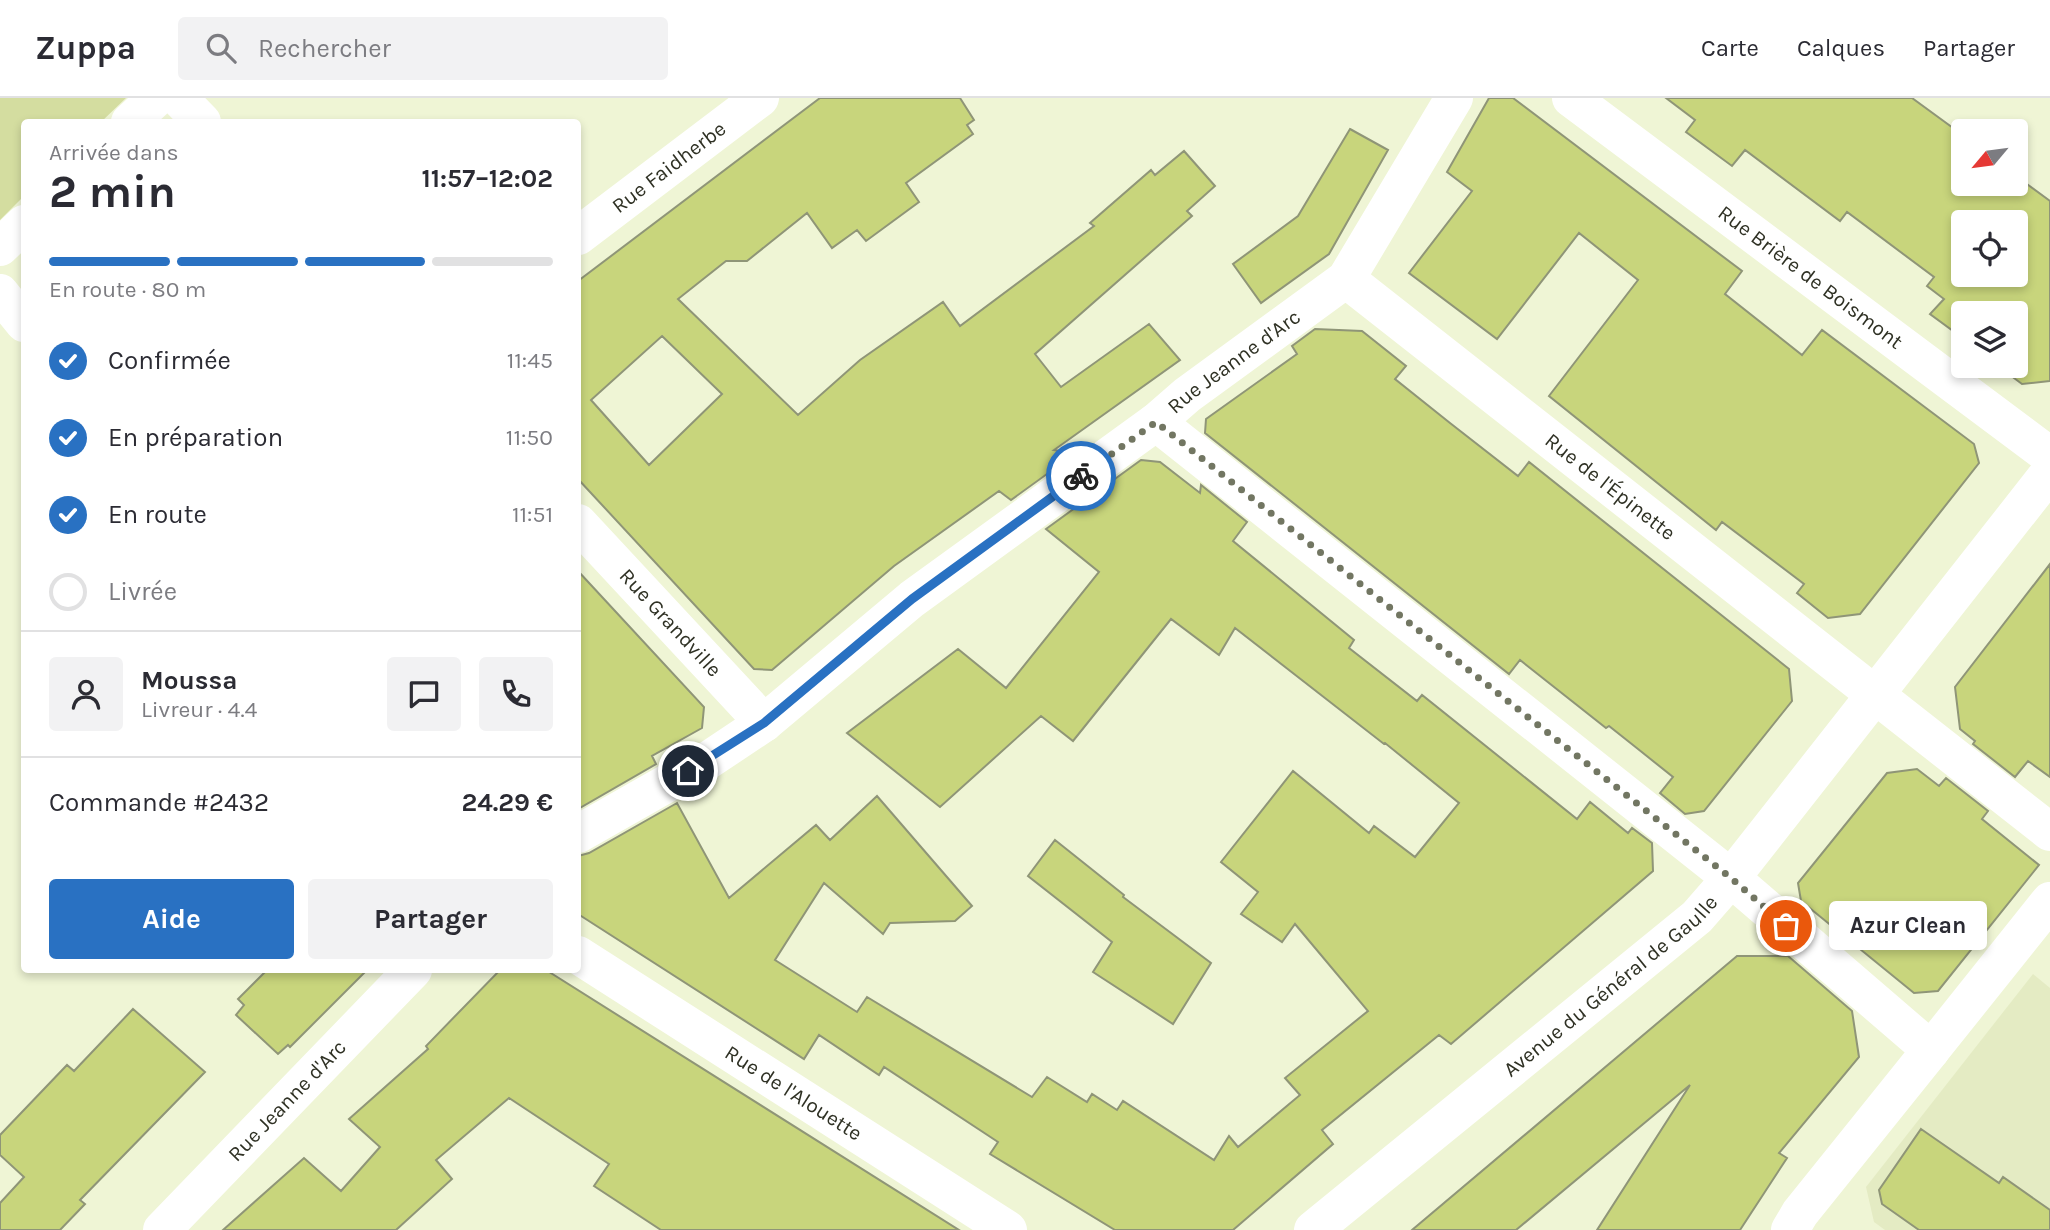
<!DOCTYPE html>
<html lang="fr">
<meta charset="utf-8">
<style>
body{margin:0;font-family:Karla,sans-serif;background:#f2f2f3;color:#2b2b33;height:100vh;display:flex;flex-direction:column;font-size:26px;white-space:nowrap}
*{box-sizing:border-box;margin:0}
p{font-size:23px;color:#7c7c81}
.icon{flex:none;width:38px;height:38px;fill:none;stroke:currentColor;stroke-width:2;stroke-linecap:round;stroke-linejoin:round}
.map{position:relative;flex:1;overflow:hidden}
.panel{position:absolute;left:21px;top:21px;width:560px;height:854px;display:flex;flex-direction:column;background:#fff;border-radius:7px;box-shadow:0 4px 10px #0003}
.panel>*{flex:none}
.needle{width:46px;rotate:241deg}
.tools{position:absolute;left:1951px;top:21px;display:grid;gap:14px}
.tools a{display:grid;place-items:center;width:77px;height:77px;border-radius:7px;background:#fff;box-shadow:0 4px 10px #0003;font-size:35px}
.pin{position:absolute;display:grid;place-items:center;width:60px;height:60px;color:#fff;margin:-30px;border:4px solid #fff;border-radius:50%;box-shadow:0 2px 7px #0007}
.courier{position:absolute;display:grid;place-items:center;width:70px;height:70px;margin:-35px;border:5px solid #2971c2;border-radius:50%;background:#fff;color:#222;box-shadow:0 2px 9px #0007}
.bubble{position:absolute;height:49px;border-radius:7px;background:#fff;box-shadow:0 4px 10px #0003;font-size:23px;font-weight:700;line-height:49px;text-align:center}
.headline em{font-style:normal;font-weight:700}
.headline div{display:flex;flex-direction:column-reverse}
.headline{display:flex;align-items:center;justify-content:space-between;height:119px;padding:0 28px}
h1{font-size:46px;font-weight:700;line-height:52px}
.bar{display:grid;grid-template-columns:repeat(4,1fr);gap:10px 7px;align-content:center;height:84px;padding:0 28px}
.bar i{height:9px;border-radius:5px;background:#e1e1e2}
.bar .active{background:#2971c2}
.bar p{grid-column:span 4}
.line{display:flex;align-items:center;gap:18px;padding:0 28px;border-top:2px solid #e1e1e2}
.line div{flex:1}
.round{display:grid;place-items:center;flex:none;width:74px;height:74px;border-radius:7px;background:#f2f2f3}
ol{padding:0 28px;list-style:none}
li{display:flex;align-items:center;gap:21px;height:77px}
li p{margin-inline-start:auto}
li .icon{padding:7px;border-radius:50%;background:#2971c2;color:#fff;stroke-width:4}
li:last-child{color:#7c7c81}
li i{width:38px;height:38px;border:4px solid #e1e1e2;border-radius:50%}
.primary-button{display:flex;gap:14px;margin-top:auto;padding:14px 28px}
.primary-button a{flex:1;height:80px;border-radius:7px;background:#2971c2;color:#fff;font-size:28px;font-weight:700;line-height:80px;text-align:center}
.primary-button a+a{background:#f2f2f3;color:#2b2b33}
header{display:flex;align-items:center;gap:42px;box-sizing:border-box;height:98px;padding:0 35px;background:#fff;border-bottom:2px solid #e1e1e2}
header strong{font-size:33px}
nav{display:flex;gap:38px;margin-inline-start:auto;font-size:24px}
.search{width:490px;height:63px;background:#f2f2f3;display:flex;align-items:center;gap:18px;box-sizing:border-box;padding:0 24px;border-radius:7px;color:#7c7c81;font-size:26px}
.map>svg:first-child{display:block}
</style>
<header>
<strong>Zuppa</strong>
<div class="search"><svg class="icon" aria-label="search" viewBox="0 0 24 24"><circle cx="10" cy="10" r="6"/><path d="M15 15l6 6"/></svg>Rechercher</div>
<nav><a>Carte</a><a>Calques</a><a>Partager</a></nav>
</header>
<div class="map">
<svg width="2050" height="1132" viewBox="0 0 2050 1132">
<rect width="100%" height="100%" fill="#eff5d5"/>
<path fill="#e4ebc3" d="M2033 876 2050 890V1132H1885L1874 1124 1866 1089Z"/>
<path fill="#d4dda0" d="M0 0H126L101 24H24V98L0 122Z"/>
<path fill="#c8d57c" stroke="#8f9577" stroke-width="2" fill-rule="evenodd" d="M820 0H960L974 22 967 27 973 36 906 85 919 104 866 143 857 132 832 150 807 115 747 163H726L678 201 798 317 860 262 943 204 960 228 1094 128 1090 125 1151 72 1155 77 1184 53 1215 88 1187 113 1192 118 1035 256 1061 289 1149 226 1180 262 1054 352 1076 355 1011 402 999 393 894 468 772 572 754 571 578 381V183ZM662 238 722 296 649 367 591 302Z
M1489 0H1513L1742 173 1725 196 1802 257 1822 232 1974 346 1979 365 1860 516 1828 520 1797 495 1804 486 1722 424 1716 432 1549 298 1638 182 1579 135 1497 241 1409 175 1472 93 1447 74Z
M1666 0H1912L1964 38V86H2016V78L2050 103V283L2022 286 1998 268H2016V215H1964V241L1930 216 1944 201 1927 188 1934 179 1847 114 1840 123 1745 52 1732 68 1686 34 1695 22ZM1964 124H2016V177H1964Z
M1350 31 1388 52 1329 156 1261 205 1233 166 1298 118Z
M1315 231 1362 233 1406 268 1395 281 1450 325 1518 378 1529 364 1789 571 1792 603 1704 713 1685 716 1660 695 1673 679 1638 651 1609 628 1606 630 1520 562 1509 576 1205 335 1206 321 1297 256 1292 248Z
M1141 362 1160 364 1200 395 1201 387 1247 424 1233 443 1354 542 1349 550 1417 603 1422 597 1577 721 1590 704 1628 735 1632 730 1652 745 1653 773 1451 946 1439 937 1322 1032 1333 1046 1233 1132H1115L990 1056 998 1044 884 969 879 977 819 937 804 961 578 816V758L589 755 677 705 729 800 816 727 830 742 877 698 972 808 955 823 890 825 883 836 824 785 775 862 857 914 867 899 1032 999 1047 979 1087 1004 1092 996 1117 1012 1123 1003 1214 1062 1229 1038 1238 1049 1300 997 1285 980 1368 913 1295 826 1282 844 1241 816 1258 794 1221 764 1293 673 1369 735 1374 728 1415 759 1459 705 1385 645 1384 646 1235 530 1219 557 1171 521 1073 643 1041 618 940 709 847 635 958 551 1006 590 1099 474 1046 431Z
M2050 466V679L2028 663 2015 679 1973 646 1975 643 1960 631 1955 589Z
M578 473 704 609 702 630 652 658 656 666 578 711Z
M1917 671 1939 688 1946 680 1988 713 1982 721 2039 767 1938 893 1914 895 1801 803 1798 785 1887 675Z
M1055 742 1124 797 1123 799 1211 865 1173 926 1093 874 1112 844 1028 778Z
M1737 858H1788L1852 913 1859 959 1779 1055 1787 1060 1740 1132H1597L1690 987 1516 1132H1412Z
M267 872H367L290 949 288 947 278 956 236 917 244 907 238 901Z
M500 872H546L959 1132H661L594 1088 609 1066 509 1000 436 1062 452 1081 396 1132H223L304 1060 341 1093 380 1049 349 1021 428 951 426 948Z
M133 911 205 974 80 1102 85 1106 60 1132H0V1105L24 1079 0 1057V1037L67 967 74 973Z
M1921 1031 1999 1085 2003 1079 2050 1112V1132H1919L1882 1106 1879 1092Z"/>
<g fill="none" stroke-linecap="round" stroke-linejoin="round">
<g stroke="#fff" stroke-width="38">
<path d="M179 0 202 24"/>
<path id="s1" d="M1571 0 2050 358"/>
<path d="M130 24 156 0"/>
<path id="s2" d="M578 138 760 0"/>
<path d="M0 149 24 126"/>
<path id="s3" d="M1346 181 2050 734"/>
<path d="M0 195 24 225"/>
<path d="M1156 324 1731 780 1931 952 2050 803"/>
<path id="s4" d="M578 425 764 625"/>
<path id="s5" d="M578 736 710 661 764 625 912 501 1156 324 1187 297 1346 181 1454 0"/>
<path id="s6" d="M578 857 1008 1132"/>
<path id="s7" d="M162 1132 413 872"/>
<path d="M1790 1132 1800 1115 1931 952"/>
</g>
<path stroke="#fff" stroke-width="38" id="s8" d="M1313 1132 1697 819 1731 780 2050 374"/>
</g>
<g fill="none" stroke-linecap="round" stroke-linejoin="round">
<path stroke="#727662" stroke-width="7" stroke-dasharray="0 12.6" d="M1081 378 1156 324 1731 780 1786 828"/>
<path stroke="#2971c2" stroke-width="9" d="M688 673 764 625 912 501 1081 378"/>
</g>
<g text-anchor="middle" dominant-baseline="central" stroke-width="6" stroke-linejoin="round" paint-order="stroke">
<g font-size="21" fill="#2f3124" stroke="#fff">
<text stroke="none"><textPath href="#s2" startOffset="114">Rue Faidherbe</textPath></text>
<text stroke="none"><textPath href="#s1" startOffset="299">Rue Brière de Boismont</textPath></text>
<text stroke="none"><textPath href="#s5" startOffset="810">Rue Jeanne d'Arc</textPath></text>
<text stroke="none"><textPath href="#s3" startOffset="336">Rue de l'Épinette</textPath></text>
<text stroke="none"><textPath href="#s4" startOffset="136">Rue Grandville</textPath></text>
<text stroke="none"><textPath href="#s8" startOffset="385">Avenue du Général de Gaulle</textPath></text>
<text stroke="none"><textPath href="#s6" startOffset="256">Rue de l'Alouette</textPath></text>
<text stroke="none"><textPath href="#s7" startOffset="180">Rue Jeanne d'Arc</textPath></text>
</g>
</g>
</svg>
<div class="tools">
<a><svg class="needle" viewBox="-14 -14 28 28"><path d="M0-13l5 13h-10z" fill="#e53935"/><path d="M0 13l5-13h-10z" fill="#7c7c81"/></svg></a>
<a><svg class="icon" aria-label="locate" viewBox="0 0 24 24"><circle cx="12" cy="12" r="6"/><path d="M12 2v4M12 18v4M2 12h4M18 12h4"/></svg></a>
<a><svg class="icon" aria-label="layers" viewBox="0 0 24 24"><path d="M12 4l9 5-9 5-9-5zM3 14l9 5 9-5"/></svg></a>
</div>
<div class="pin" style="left:1786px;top:828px;background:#ea580c"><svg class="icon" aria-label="bag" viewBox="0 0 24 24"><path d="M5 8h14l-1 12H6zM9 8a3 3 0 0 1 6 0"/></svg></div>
<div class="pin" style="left:688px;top:673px;background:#1f2937"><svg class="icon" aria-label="home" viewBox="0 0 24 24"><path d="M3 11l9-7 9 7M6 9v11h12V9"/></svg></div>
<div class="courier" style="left:1081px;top:378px"><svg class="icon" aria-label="bike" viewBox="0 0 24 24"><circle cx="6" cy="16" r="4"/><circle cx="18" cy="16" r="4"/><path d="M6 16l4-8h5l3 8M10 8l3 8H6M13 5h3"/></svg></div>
<div class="bubble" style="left:1829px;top:803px;width:158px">Azur Clean</div>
<section class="panel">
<div class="headline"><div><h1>2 min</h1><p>Arrivée dans</p></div><em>11:57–12:02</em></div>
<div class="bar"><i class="active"></i><i class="active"></i><i class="active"></i><i></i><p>En route · 80 m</p></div>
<ol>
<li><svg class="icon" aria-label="check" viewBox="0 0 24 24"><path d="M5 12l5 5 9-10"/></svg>Confirmée<p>11:45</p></li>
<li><svg class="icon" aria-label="check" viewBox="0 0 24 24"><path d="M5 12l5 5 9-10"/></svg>En préparation<p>11:50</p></li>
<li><svg class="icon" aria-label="check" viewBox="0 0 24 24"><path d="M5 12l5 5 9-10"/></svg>En route<p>11:51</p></li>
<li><i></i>Livrée</li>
</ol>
<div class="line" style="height:126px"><a class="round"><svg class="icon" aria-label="person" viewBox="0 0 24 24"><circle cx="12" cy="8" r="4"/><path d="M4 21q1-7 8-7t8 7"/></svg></a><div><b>Moussa</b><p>Livreur · 4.4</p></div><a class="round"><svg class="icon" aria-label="chat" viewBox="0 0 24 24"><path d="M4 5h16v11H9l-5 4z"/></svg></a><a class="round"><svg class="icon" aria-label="phone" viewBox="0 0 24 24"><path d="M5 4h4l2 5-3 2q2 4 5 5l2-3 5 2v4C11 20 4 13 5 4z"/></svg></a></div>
<div class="line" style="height:91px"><div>Commande #2432</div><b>24.29 €</b></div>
<div class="primary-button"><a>Aide</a><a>Partager</a></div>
</section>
</div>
